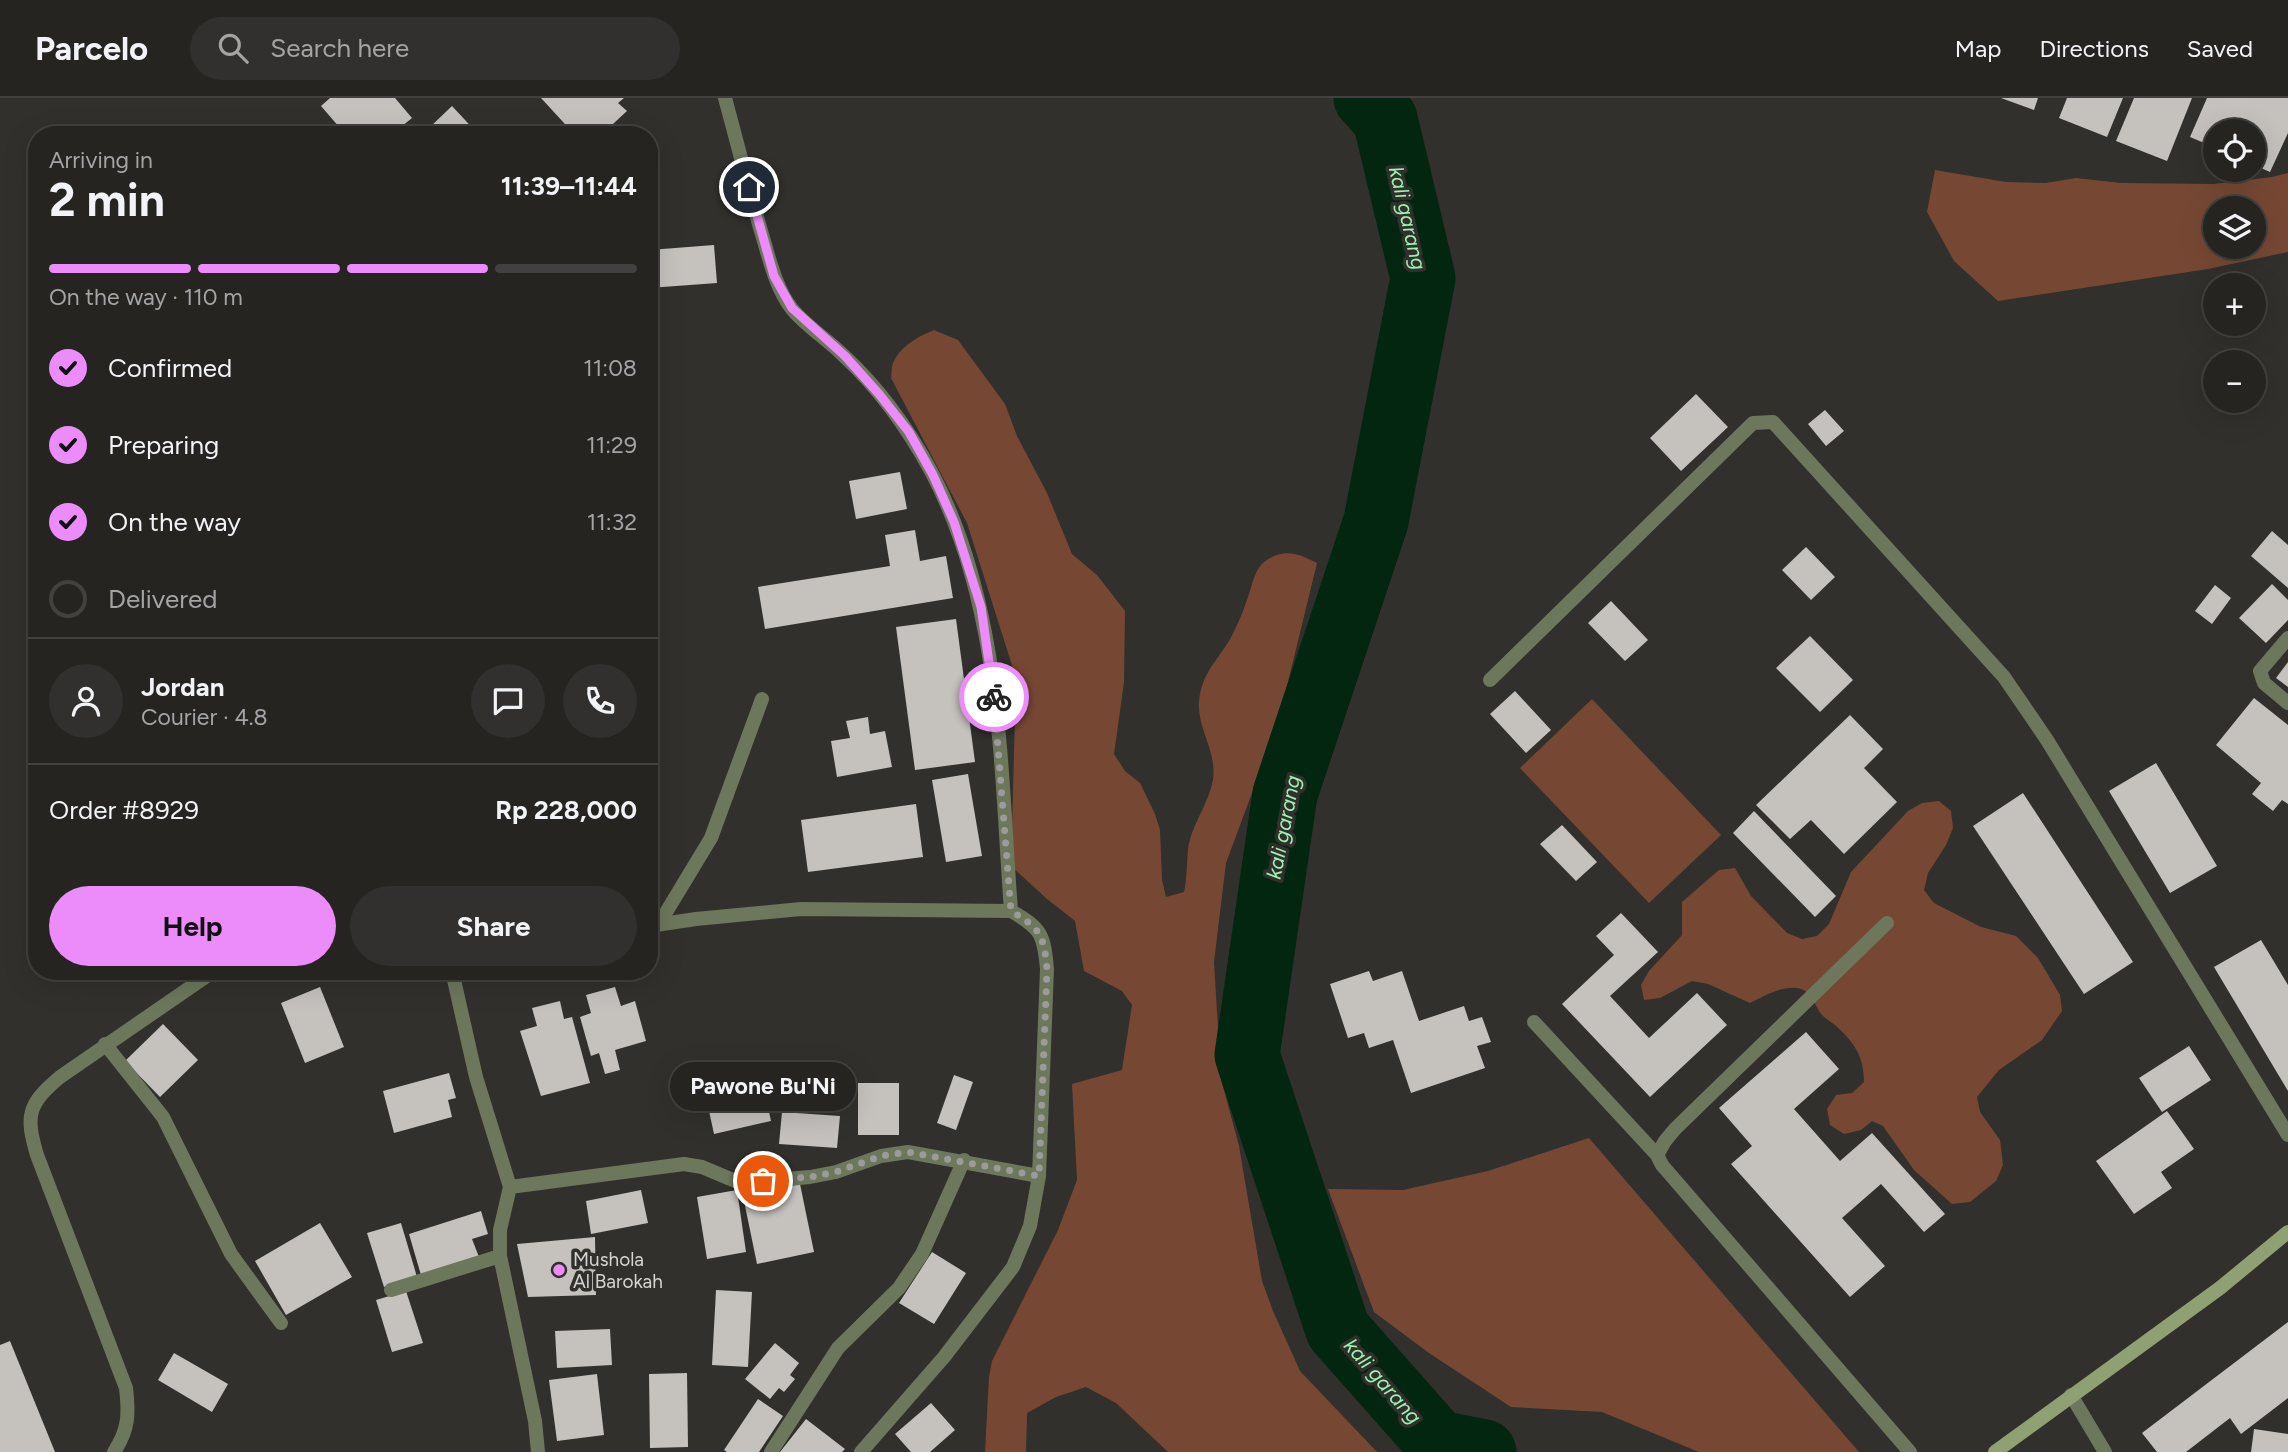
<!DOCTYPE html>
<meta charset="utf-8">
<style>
body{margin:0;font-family:Figtree,sans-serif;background:#31302e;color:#f1f3f6;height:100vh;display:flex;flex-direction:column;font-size:26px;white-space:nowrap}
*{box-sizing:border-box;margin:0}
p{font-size:23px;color:#a3a4a5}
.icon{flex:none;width:38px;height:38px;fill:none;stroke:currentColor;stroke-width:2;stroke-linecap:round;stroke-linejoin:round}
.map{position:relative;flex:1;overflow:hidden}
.sheet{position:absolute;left:28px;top:28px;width:630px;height:854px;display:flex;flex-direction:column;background:#252421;border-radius:28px;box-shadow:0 7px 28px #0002,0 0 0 2px #42413f}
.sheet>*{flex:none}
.tools{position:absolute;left:2203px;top:21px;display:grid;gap:14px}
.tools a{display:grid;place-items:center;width:63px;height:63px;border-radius:50%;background:#252421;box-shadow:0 7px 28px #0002,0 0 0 2px #42413f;font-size:35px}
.pin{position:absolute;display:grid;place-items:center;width:60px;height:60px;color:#fff;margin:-30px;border:4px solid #fff;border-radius:50%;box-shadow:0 2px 7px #0007}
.courier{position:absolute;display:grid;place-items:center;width:70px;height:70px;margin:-35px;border:5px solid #ec8cfa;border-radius:50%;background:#fff;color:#222;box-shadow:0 2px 9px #0007}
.bubble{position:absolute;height:49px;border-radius:24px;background:#252421;box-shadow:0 7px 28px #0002,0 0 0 2px #42413f;font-size:23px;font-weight:700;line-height:49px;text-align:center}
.head em{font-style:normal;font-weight:700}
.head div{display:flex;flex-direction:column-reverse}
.head{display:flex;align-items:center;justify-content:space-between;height:119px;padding:0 21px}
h1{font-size:46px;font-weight:700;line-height:52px}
.bar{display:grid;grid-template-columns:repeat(4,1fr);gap:10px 7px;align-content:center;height:84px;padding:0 21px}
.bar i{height:9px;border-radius:5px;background:#42413f}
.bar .current{background:#ec8cfa}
.bar p{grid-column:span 4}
.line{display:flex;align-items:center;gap:18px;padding:0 21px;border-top:2px solid #42413f}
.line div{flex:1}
.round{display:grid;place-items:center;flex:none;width:74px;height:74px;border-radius:37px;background:#31302e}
ol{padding:0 21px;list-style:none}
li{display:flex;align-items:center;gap:21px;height:77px}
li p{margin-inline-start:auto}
li .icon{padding:7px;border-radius:50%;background:#ec8cfa;color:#111;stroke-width:4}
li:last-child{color:#a3a4a5}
li i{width:38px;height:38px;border:4px solid #42413f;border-radius:50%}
.primary-button{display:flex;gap:14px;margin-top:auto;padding:14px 21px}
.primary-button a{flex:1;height:80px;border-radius:42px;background:#ec8cfa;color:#111;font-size:28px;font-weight:700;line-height:80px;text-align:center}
.primary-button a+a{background:#31302e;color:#f1f3f6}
header{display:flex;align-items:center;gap:42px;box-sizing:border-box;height:98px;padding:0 35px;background:#252421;border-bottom:2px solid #42413f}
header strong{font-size:33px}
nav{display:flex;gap:38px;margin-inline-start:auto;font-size:24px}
.search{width:490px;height:63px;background:#31302e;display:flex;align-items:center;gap:18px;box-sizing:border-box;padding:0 24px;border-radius:38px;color:#a3a4a5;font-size:26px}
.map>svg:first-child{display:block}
</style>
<header>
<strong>Parcelo</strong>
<div class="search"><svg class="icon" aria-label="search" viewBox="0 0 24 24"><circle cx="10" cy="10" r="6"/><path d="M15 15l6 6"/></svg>Search here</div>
<nav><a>Map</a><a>Directions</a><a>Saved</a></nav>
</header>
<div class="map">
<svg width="2288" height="1354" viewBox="0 0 2288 1354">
<rect width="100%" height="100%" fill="#31302c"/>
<path fill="#764834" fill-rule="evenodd" d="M1935 72 2006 84 2046 85 2076 80 2121 85 2213 86 2272 79 2288 75V154L2208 171 1998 203 1954 163 1927 114ZM2216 110H2254V149H2216Z
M934 232 958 242 1005 306 1017 338 1047 395 1072 456 1097 477 1125 513 1124 584 1114 656 1125 673 1140 685 1155 716 1160 732 1162 782 1166 799 1184 794C1188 778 1186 754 1190 741 1196 721 1209 703 1213 682 1217 652 1197 631 1199 604 1201 577 1216 564 1229 543 1237 529 1243 514 1248 499 1253 486 1254 470 1267 462 1285 450 1299 456 1317 465L1278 625 1226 765 1214 864 1221 981 1239 1048 1262 1183 1273 1213 1300 1273 1377 1354H1168L1116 1305 1086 1289 1056 1299 1027 1315 1026 1354H985L989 1279 992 1263 1058 1132 1077 1082 1072 986 1122 972 1132 907 1122 893 1084 873 1075 823 1047 801 1011 768 1016 580 967 425 891 280C892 275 891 268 894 263 901 248 919 238 934 232Z
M1592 601 1721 737 1649 805 1520 670Z
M1939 703 1951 713 1953 730 1946 747 1928 775 1924 792 1934 805 1981 829 2016 838 2038 860 2060 897 2062 913 2042 942 1999 972 1977 999 1980 1014 2000 1042 2003 1067 1996 1083 1970 1104 1952 1106 1914 1072 1883 1028 1872 1023 1861 1032 1844 1036 1830 1027 1827 1011 1836 997 1852 995 1864 984C1864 958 1854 944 1835 927 1831 924 1826 921 1822 917 1814 907 1812 892 1797 890 1781 888 1764 898 1750 905L1708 886 1692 883 1660 900 1644 902 1641 887 1649 873 1682 837V804L1719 772 1735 770 1751 798 1787 835 1802 841 1817 838 1829 826 1851 774 1908 713 1922 705Z
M1589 1040 1859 1354H1699L1602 1314 1511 1309 1429 1255 1374 1214 1328 1091 1403 1092 1488 1073Z"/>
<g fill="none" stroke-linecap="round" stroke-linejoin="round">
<path stroke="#425a4a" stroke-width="10" d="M1378 0 1385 21"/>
<path stroke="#032610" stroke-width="65" d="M1366 0 1385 21 1423 180 1376 423 1285 696 1247 957 1338 1232 1438 1345 1484 1354"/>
</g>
<path fill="#c5c1bd" d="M330 0H395L412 20 391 37H346L321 8Z
M541 0H624L618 5 627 13 601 37 593 29 584 37H575Z
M2001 0H2038L2034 12Z
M2067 0H2123L2107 39 2059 20Z
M2134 0H2192L2167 63 2116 43Z
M2207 0H2288V35L2270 74 2254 67V33H2216V50L2190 39Z
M452 8 479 37H422L430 29Z
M714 147 717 185 649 190V152Z
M1696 296 1728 329 1681 373 1650 340Z
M1825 312 1844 333 1826 348 1808 326Z
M900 374 907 411 856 421 849 383Z
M915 432 920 463 946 458 953 500 765 531 758 489 890 468 885 437Z
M2272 433 2288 447V490L2251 458Z
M1806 449 1835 479 1811 502 1782 472Z
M2272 486 2288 502V522L2266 545 2239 520Z
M2215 487 2231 500 2212 526 2195 513Z
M1611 503 1648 542 1625 563 1588 525Z
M956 521 975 664 915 672 896 529Z
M1810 538 1853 582 1820 614 1776 570Z
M2288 564V589L2276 580Z
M1515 593 1551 632 1526 655 1490 616Z
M2254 600 2288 627V706L2282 702 2273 713 2252 696 2261 685 2216 647Z
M1850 617 1883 651 1864 670 1897 704 1844 756 1811 722 1790 741 1756 707Z
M868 619 870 636 885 633 892 669 837 679 831 643 850 640 846 623Z
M2156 665 2217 768 2170 795 2109 693Z
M968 676 982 758 946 764 932 682Z
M2023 695 2133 864 2084 896 1973 728Z
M916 706 923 759 808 774 801 722Z
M1754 713 1836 798 1815 819 1733 735Z
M1562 727 1597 764 1576 783 1540 746Z
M1621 815 1658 854 1610 898 1649 940 1697 895 1727 927 1650 999 1562 906 1614 857 1596 838Z
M2261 842 2288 887V993L2214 869Z
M1369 873 1373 883 1402 873 1419 923 1464 908 1469 923 1482 919 1491 944 1477 948 1485 970 1411 995 1393 942 1369 950 1364 935 1348 940 1330 886Z
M320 889 344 949 305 965 281 905Z
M615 889 621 908 635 903 646 943 615 952 620 972 605 976 599 955 591 958 580 919 591 915 586 897Z
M560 903 564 921 572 919 590 985 541 998 520 933 537 928 532 910Z
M163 926 198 962 160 999 125 963Z
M1806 934 1839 971 1794 1011 1840 1063 1872 1035 1945 1116 1924 1134 1881 1086 1842 1120 1885 1168 1850 1199 1731 1066 1752 1048 1719 1010Z
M2189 948 2211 982 2162 1014 2139 980Z
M449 975 456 1000 448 1002 452 1019 394 1035 383 993Z
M954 977 973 984 956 1032 937 1025Z
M858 985H899V1037H858Z
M763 986 771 1023 714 1036 706 999Z
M2167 1013 2194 1051 2161 1074 2172 1090 2134 1116 2096 1063Z
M782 1014 840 1018 837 1050 779 1046Z
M800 1086 814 1154 757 1166 743 1098Z
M641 1092 648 1125 591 1136 586 1103Z
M737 1092 746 1154 707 1161 697 1099Z
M481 1113 488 1136 472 1141 479 1159 421 1177 409 1136Z
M320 1125 352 1179 286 1217 255 1163Z
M401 1125 417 1179 384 1189 367 1135Z
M595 1139 596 1197 528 1199 517 1146Z
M932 1154 966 1175 934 1226 899 1205Z
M716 1192 752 1194 748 1269 712 1267Z
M406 1193 423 1245 392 1254 376 1202Z
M2288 1224V1300L2241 1336 2230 1320 2186 1354H2157L2142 1335Z
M610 1231 612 1267 557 1270 555 1233Z
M10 1243 55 1354H0V1247Z
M775 1245 799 1265 790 1277 795 1281 784 1294 779 1290 770 1301 745 1281Z
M174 1255 228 1286 212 1314 158 1282Z
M687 1275 688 1349 650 1350 649 1276Z
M597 1276 604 1337 557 1343 549 1282Z
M758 1301 783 1318 759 1354H727L724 1352Z
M931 1305 955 1332 930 1354H911L895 1336Z
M806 1321 845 1351 842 1354H780Z
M2254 1331 2288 1336V1354H2251Z"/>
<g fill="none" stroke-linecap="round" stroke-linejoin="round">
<path stroke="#6d775c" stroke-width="14" d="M659 826 711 740 762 601"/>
<path stroke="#6d775c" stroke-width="14" d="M725 0C737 44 748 89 761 133 769 159 775 189 792 211 806 228 827 241 843 257 879 290 909 332 932 375 1002 509 1000 666 1011 813
M2288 540 2260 573 2264 585 2288 605
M1490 582 1753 325 1773 324 2004 579 2047 642 2288 1037
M649 828 696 821 801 811 1011 813C1041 830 1044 836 1047 871L1039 1078 1030 1128 1013 1169 944 1259 861 1354
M452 873 476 979 510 1089 500 1132V1158L535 1323 538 1354
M1534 924 1657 1057 1662 1067 1910 1354
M105 946 163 1019 231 1156 281 1225
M1657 1057 1665 1043 1675 1031 1887 825
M510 1089 684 1066 702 1069 740 1085 810 1079 836 1074 881 1058 908 1054 1039 1078
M391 1192 500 1158
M2071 1297 2105 1354
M114 1354C129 1331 129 1316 126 1290L37 1057C25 1017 28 1006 60 979L214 873
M771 1354 838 1250 899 1190 922 1156 964 1062"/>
<path stroke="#8fa073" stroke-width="14" d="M1995 1354 2220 1190 2288 1134"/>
</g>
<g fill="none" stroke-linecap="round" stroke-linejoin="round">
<path stroke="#9c9b99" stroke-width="7" stroke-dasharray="0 12.6" d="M763 1083 810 1079 836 1074 881 1058 908 1054 1039 1078 1047 871C1044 837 1040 830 1011 813L994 599"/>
<path stroke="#ec8cfa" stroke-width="9" d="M749 89 774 178 792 210 845 258 879 296 909 334 933 377 954 424 981 509 994 599"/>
</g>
<circle fill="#ec8cfa" stroke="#31302c" stroke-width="2.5" cx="559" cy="1172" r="7"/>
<g text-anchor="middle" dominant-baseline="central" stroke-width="7" stroke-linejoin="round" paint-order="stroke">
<g font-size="19" fill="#d6d5d3" stroke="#31302c" text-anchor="start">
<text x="573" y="1161">Mushola<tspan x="573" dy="22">Al Barokah</tspan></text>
</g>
<g font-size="21" font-style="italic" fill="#99f3b1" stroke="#31302c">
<text transform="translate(1408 120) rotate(77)">kali garang</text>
<text transform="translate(1283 729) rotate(-79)">kali garang</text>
<text transform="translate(1383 1283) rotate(49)">kali garang</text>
</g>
</g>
</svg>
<div class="tools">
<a><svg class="icon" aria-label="locate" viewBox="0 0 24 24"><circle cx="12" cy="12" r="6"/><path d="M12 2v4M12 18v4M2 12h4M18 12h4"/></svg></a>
<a><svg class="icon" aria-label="layers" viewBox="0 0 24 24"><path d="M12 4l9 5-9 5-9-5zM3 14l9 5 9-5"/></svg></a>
<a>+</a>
<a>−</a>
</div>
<div class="pin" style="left:763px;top:1083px;background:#ea580c"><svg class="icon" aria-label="bag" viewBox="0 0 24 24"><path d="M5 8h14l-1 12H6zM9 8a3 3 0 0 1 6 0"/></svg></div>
<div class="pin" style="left:749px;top:89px;background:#1f2937"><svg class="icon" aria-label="home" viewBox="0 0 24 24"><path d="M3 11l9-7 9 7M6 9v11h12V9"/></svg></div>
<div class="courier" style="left:994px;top:599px"><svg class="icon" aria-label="bike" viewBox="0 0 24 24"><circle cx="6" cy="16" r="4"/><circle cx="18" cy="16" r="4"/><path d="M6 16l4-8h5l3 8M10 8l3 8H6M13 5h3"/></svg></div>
<div class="bubble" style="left:670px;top:964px;width:186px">Pawone Bu'Ni</div>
<section class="sheet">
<div class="head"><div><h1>2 min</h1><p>Arriving in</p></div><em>11:39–11:44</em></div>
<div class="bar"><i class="current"></i><i class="current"></i><i class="current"></i><i></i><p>On the way · 110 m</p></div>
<ol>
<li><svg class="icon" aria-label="check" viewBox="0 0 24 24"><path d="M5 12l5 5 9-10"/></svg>Confirmed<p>11:08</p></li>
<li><svg class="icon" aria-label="check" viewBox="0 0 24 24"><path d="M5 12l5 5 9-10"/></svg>Preparing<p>11:29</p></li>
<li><svg class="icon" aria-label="check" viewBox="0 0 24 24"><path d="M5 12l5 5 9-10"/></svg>On the way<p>11:32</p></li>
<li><i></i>Delivered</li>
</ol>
<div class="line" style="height:126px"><a class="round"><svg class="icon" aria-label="person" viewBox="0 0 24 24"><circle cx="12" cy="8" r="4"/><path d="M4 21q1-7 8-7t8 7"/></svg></a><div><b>Jordan</b><p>Courier · 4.8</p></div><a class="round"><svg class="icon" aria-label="chat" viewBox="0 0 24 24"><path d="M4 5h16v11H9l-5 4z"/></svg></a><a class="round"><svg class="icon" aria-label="phone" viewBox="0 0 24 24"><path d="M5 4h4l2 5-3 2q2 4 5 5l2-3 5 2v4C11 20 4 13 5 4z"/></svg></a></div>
<div class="line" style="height:91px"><div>Order #8929</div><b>Rp 228,000</b></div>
<div class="primary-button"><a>Help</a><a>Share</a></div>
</section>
</div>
